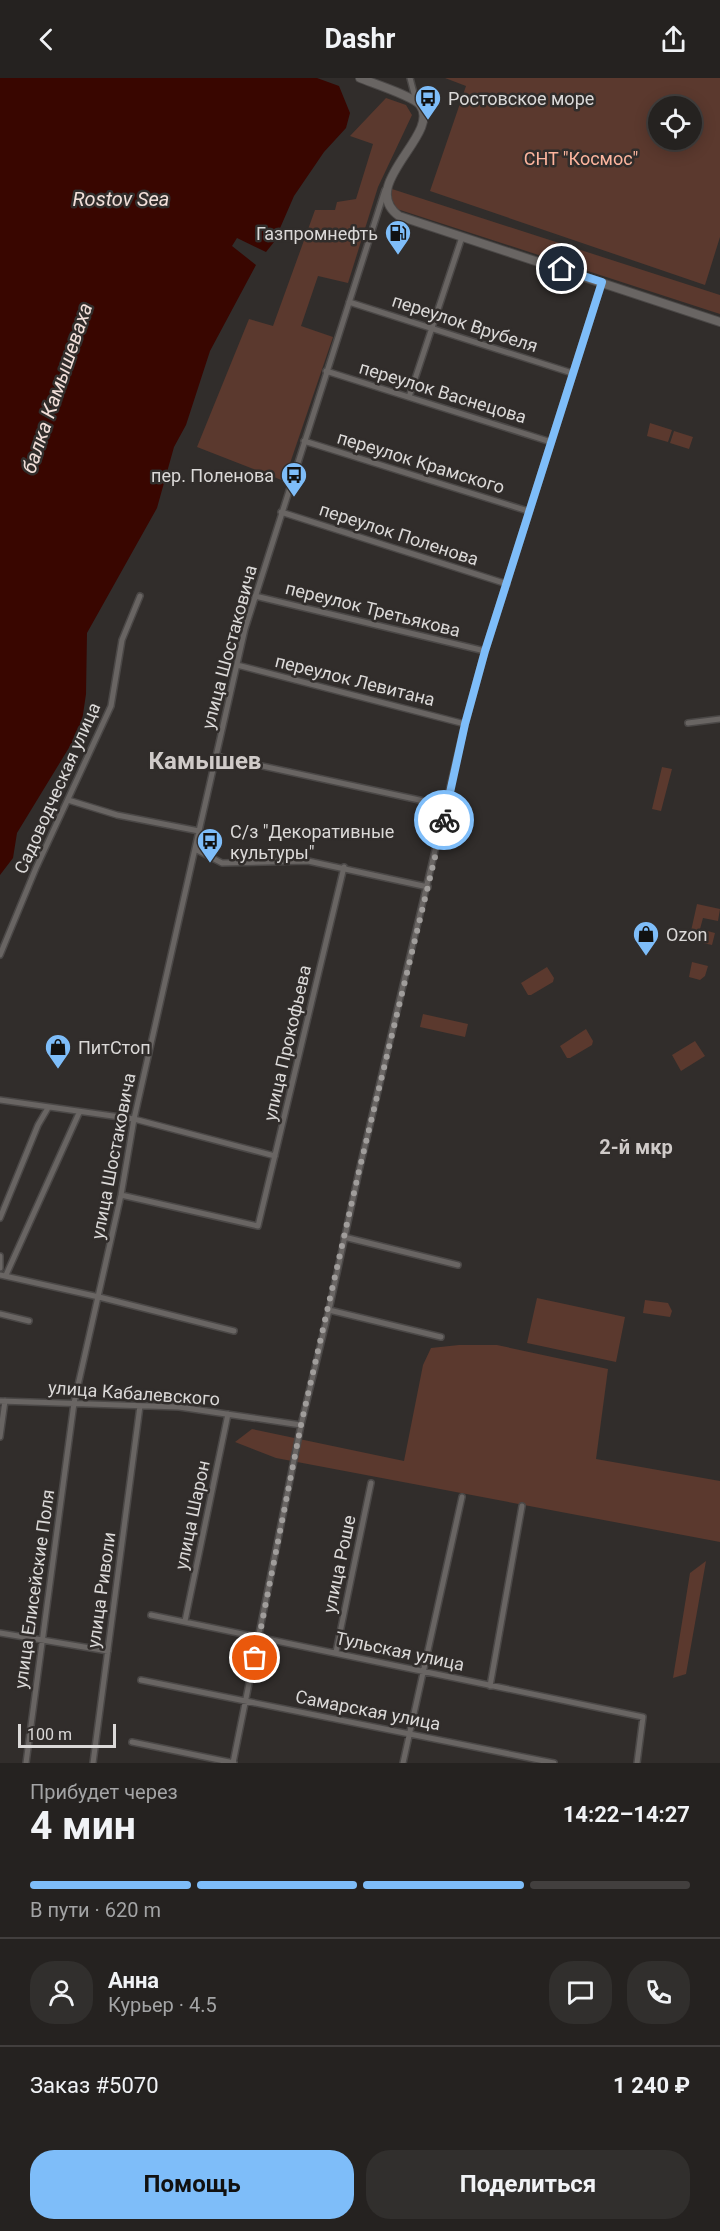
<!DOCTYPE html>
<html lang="ru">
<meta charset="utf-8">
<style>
body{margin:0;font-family:Roboto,sans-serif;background:#312f2d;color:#f1f3f6;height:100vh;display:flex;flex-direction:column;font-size:22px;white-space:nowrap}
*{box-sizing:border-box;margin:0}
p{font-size:20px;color:#a3a4a5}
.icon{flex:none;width:33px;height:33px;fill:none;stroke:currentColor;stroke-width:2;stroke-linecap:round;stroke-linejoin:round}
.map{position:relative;height:1685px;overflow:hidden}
.sheet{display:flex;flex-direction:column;background:#252220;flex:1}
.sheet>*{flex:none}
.tools{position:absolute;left:648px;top:18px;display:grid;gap:12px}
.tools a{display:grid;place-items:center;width:54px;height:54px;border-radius:50%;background:#252220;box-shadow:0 3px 15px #0003,0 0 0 2px #423f3e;font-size:30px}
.scale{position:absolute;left:18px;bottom:15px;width:98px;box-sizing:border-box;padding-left:6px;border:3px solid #dbd9d8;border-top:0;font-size:16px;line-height:21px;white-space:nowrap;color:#dbd9d8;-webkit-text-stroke:4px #312d2b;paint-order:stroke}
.pin{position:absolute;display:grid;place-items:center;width:51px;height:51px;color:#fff;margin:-26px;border:3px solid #fff;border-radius:50%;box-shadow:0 2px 6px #0007}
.courier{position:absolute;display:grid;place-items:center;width:60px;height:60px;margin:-30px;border:4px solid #7ebdf9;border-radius:50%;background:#fff;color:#222;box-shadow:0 2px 8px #0007}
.headline em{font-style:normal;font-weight:700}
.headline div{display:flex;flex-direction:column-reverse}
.headline{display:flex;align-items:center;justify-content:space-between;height:102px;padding:0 30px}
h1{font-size:39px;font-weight:700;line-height:45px}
.bar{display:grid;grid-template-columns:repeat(4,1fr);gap:9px 6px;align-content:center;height:72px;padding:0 30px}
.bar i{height:8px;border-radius:4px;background:#423f3e}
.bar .on{background:#7ebdf9}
.bar p{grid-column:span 4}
.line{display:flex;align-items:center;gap:15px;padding:0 30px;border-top:2px solid #423f3e}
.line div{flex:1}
.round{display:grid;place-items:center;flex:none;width:63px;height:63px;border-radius:24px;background:#312f2d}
.cta{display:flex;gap:12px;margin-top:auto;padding:12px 30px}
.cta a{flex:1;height:69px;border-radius:24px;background:#7ebdf9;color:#111;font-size:24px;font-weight:700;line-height:69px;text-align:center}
.cta a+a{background:#312f2d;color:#f1f3f6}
header{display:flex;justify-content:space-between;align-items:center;height:78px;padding:0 30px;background:#252220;font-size:27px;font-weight:700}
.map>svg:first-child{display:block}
</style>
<header><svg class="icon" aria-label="back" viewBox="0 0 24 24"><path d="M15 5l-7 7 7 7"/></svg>Dashr<svg class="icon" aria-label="share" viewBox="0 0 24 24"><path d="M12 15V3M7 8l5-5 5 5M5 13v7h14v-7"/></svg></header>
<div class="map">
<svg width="720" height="1685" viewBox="0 0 720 1685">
<rect width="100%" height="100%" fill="#312d2b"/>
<path fill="#5b392e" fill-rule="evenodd" d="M445 0H720V159L705 207 430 113 466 8ZM692 28V62H658V28Z
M386 20 406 27 412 37 378 109 348 205 318 198 301 248 333 259 284 403 197 369 249 241 273 248 315 132H335L337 124 356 121 373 66 350 58Z
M392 111 720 217V236L397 131 391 120Z
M650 345 672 352 668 364 647 358Z
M674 353 693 359 689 371 670 365Z
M662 689 672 691 661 733 652 731Z
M697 826 720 831 718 843 703 840 700 851 715 855 712 867 689 862Z
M692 884 708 888 705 898 700 902 689 899Z
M547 889 554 900 553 904 531 917H528L521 905Z
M423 936 468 946 465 959 420 949Z
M586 951 593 963 592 967 570 980H567L560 968Z
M695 963 705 978 681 993 672 977Z
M537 1220 625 1239 616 1284 527 1265Z
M645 1222 668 1225 672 1233 670 1239 643 1235Z
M459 1267H497L608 1291 596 1381 720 1403V1464L276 1380 235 1364 252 1351 404 1383 423 1287 431 1270Z
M706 1483 686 1596 673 1600 690 1495Z"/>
<path fill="#390600" d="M0 0H317L339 8 350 35 346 50 324 74 294 118 274 164 266 174 237 160 232 168 256 187 210 273 186 347 174 369 157 430 87 555 86 616 81 650 17 755 13 780 0 797Z"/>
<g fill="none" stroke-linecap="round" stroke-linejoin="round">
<g stroke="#4b4847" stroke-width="8">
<path id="minor" d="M410 0 416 23
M349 224 572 295
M326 293 551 364
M409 319 462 159
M304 363 528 433
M281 434 507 506
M255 518 485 573
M237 587 465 646
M688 645 720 641
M216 678 447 728
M68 722 117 737 199 753
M195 771 222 785 308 783 428 809
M0 877 36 790 111 628 122 562 140 518
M0 1022 134 1041 275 1078
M121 1117 258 1148 344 789
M0 1140 38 1047 48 1030
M344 1159 458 1187
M0 1178V1190
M0 1197 99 1219 234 1253
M6 1197 79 1035
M329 1232 441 1259
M0 1236 29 1243
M0 1323 179 1329 301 1347
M0 1359 5 1323
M151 1537 643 1639 637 1685
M185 1543 228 1336
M0 1555 108 1573
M336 1574 371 1405
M141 1602 554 1685
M490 1608 522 1428
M132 1664 234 1685
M26 1685 74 1325 121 1117 134 1041 199 753 245 551 385 112
M93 1685 140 1328
M233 1685 301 1347 329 1232 359 1093 465 646 485 573 602 204
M403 1685 462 1419"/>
</g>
<g stroke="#4b4847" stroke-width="10">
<path id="secondary" d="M360 0C372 5 413 18 420 27 442 56 356 107 399 138L720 244"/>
</g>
<use href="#minor" stroke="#696563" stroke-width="5"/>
<use href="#secondary" stroke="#696563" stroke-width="8"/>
</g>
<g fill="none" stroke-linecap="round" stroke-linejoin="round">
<path stroke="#a09d9b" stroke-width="6" stroke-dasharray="0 10.8" d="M255 1580 301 1347 359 1093 444 742"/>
<path stroke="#7ebdf9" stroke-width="8" d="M444 742 465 646 485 573 602 204 562 191"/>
</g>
<defs>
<g id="bus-pin" transform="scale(1.35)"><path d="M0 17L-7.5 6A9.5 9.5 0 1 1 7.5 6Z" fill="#7ebdf9" stroke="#312d2b"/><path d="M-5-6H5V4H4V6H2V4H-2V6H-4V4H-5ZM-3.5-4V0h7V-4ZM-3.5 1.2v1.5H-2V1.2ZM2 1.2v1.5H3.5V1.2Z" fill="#111"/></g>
<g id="fuel-pin" transform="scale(1.35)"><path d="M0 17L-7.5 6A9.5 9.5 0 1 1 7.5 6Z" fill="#7ebdf9" stroke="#312d2b"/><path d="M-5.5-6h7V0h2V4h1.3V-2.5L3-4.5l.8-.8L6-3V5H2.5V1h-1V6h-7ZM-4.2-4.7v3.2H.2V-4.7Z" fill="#111"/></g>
<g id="shop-pin" transform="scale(1.35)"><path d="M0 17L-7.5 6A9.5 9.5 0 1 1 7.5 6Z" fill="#7ebdf9" stroke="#312d2b"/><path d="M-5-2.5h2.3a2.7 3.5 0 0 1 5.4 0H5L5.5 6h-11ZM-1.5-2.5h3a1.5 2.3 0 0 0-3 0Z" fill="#111"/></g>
</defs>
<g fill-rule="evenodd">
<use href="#bus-pin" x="428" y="20"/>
<use href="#fuel-pin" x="398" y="155"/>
<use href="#bus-pin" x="294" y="397"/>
<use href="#bus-pin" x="210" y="763"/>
<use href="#shop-pin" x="646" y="856"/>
<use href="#shop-pin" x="58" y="969"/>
</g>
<g text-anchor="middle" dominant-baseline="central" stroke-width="5" stroke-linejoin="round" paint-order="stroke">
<g font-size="18" fill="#dbd9d8" stroke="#312d2b" text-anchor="start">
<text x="448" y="20">Ростовское море</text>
<text x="378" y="155" text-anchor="end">Газпромнефть</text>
<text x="274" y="397" text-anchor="end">пер. Поленова</text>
<text x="230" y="753">С/з "Декоративные<tspan x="230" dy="21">культуры"</tspan></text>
<text x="666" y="856">Ozon</text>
<text x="78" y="969">ПитСтоп</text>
</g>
<g font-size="18" fill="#fdb59e" stroke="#312d2b">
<text x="581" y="80">СНТ "Космос"</text>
</g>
<g font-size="18" fill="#dbd9d8" stroke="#312d2b">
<text transform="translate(465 245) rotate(18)">переулок Врубеля</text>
<text transform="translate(443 314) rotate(17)">переулок Васнецова</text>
<text transform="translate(421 384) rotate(17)">переулок Крамского</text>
<text transform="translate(399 456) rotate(18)">переулок Поленова</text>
<text transform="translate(373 531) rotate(14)">переулок Третьякова</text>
<text transform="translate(229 569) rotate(-75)">улица Шостаковича</text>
<text transform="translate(355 602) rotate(14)">переулок Левитана</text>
<text transform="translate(57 710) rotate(-66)">Садоводческая улица</text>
<text transform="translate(287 965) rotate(-77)">улица Прокофьева</text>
<text transform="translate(113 1078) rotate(-79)">улица Шостаковича</text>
<text transform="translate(134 1315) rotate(4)">улица Кабалевского</text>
<text transform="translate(192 1437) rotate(-78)">улица Шарон</text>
<text transform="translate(339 1486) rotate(-78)">улица Роше</text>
<text transform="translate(34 1511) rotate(-82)">улица Елисейские Поля</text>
<text transform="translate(101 1512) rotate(-82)">улица Риволи</text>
<text transform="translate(400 1573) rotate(12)">Тульская улица</text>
<text transform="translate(368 1632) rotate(11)">Самарская улица</text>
</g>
<g font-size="20" font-style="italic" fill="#f2dfd9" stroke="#312d2b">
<text x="121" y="121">Rostov Sea</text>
<text transform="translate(57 310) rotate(-71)">балка Камышеваха</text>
</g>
<g font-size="20" font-weight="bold" fill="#d0cbc9" stroke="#312d2b">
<text x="636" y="1069">2-й мкр</text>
</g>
<g font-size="24" font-weight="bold" fill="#d0cbc9" stroke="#312d2b">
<text x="205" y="683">Камышев</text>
</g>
</g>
</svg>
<div class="tools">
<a><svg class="icon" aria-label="locate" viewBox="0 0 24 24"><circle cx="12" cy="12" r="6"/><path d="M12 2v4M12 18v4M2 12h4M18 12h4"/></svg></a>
</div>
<div class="scale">100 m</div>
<div class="pin" style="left:255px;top:1580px;background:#ea580c"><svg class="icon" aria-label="bag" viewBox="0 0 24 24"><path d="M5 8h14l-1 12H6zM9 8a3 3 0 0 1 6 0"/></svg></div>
<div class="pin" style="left:562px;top:191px;background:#1f2937"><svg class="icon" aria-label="home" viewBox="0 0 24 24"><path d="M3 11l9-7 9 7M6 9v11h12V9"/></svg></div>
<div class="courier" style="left:444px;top:742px"><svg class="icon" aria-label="bike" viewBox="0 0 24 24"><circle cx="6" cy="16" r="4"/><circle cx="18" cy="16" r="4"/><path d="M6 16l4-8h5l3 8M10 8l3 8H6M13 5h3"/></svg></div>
</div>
<section class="sheet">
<div class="headline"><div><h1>4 мин</h1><p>Прибудет через</p></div><em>14:22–14:27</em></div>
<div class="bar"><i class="on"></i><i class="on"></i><i class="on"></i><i></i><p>В пути · 620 m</p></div>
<div class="line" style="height:108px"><a class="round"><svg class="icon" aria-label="person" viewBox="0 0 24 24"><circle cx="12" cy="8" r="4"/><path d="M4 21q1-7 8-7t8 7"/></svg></a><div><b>Анна</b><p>Курьер · 4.5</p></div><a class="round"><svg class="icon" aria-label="chat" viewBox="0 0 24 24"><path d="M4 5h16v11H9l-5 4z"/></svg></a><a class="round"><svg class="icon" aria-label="phone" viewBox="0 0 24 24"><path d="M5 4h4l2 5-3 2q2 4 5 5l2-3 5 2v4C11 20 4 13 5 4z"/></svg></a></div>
<div class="line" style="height:78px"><div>Заказ #5070</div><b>1 240 ₽</b></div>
<div class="cta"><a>Помощь</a><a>Поделиться</a></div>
</section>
